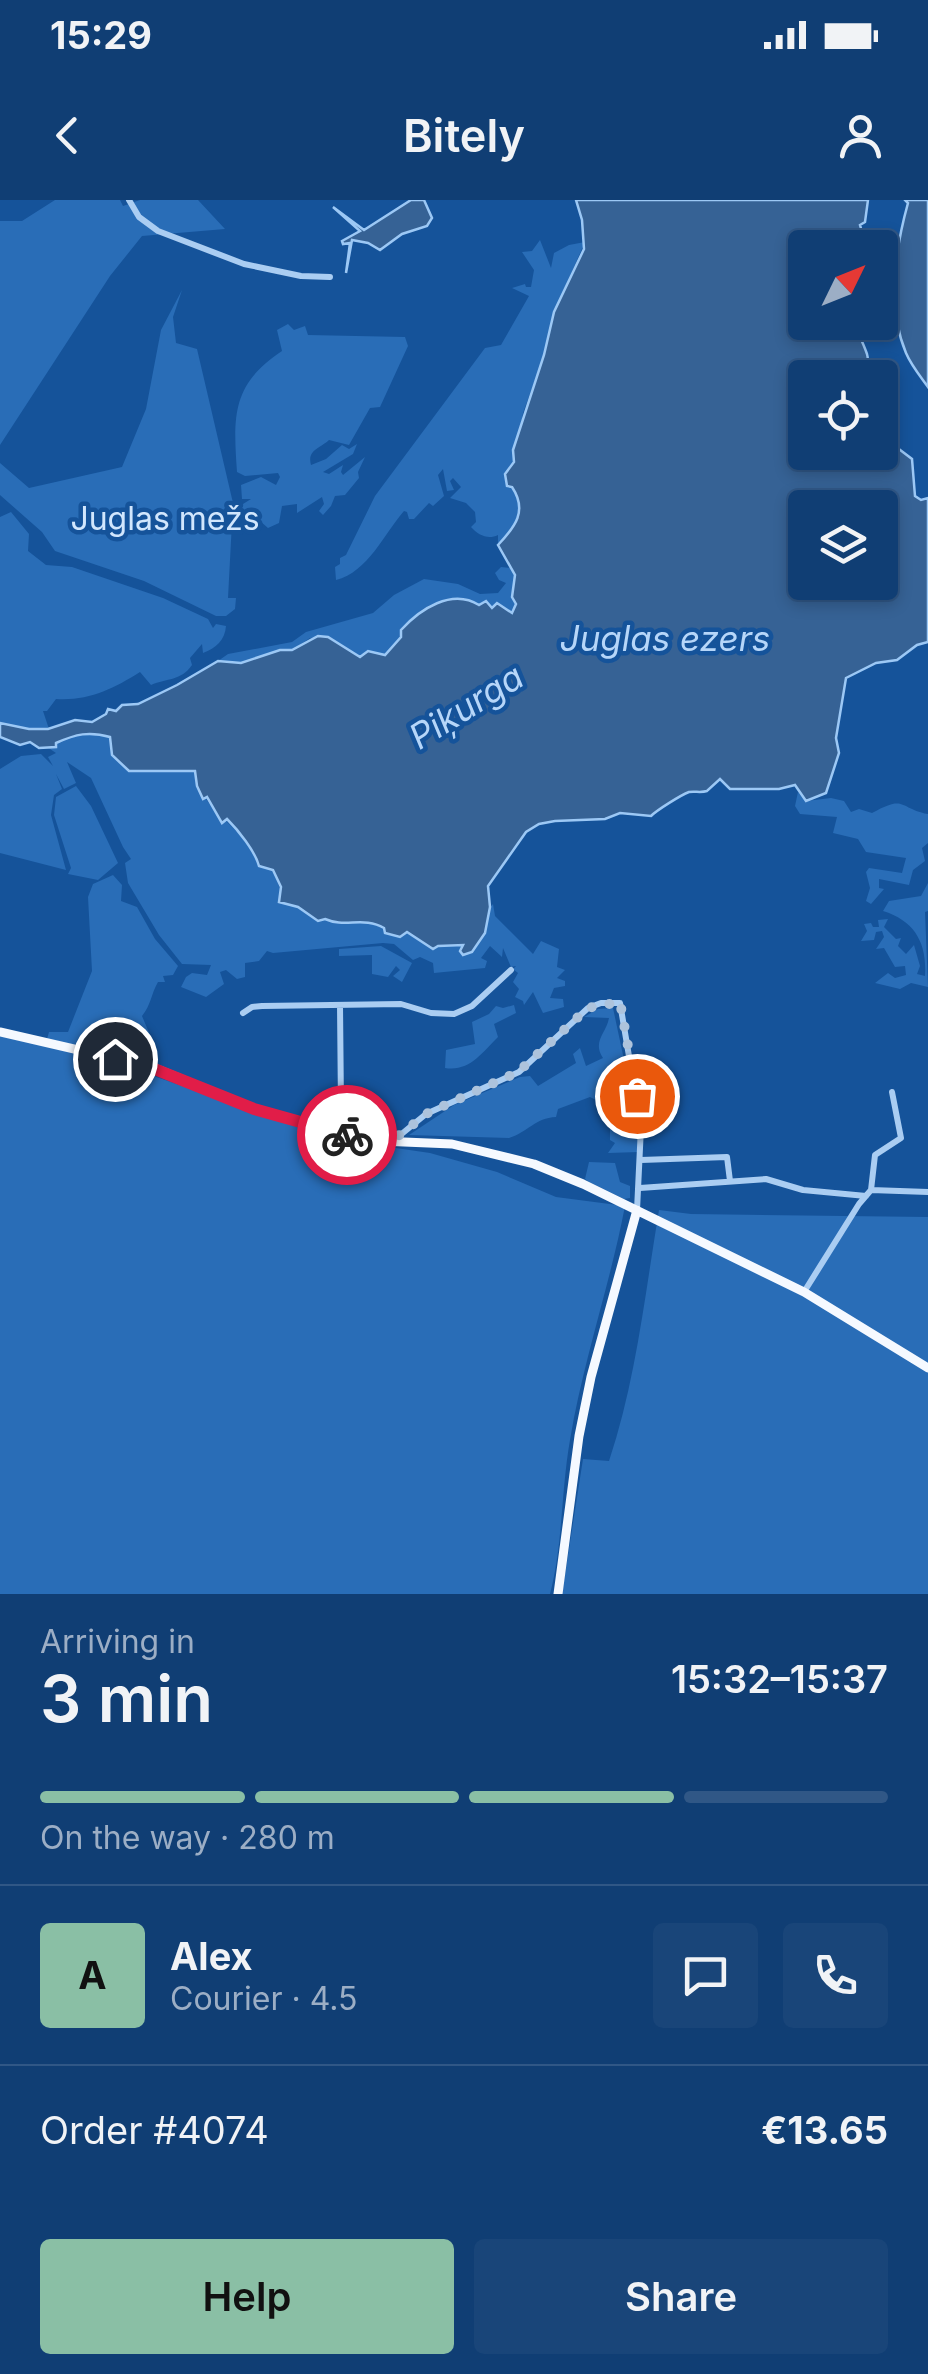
<!DOCTYPE html>
<meta charset="utf-8">
<style>
body{margin:0;font-family:Inter,sans-serif;background:#194579;color:#f1f3f6;height:100vh;display:flex;flex-direction:column;font-size:38px;white-space:nowrap}
*{box-sizing:border-box;margin:0}
p{font-size:32px;color:#9caec5}
.icon{flex:none;width:55px;height:55px;fill:none;stroke:currentColor;stroke-width:2;stroke-linecap:round;stroke-linejoin:round}
.map{position:relative;height:1394px;overflow:hidden}
.details{display:flex;flex-direction:column;background:#103e74;flex:1}
.details>*{flex:none}
.needle{width:65px;rotate:47deg}
.fabs{position:absolute;left:788px;top:30px;display:grid;gap:20px}
.fabs a{display:grid;place-items:center;width:110px;height:110px;border-radius:10px;background:#103e74;box-shadow:0 5px 15px #0003,0 0 0 2px #305786;font-size:50px}
.pin{position:absolute;display:grid;place-items:center;width:85px;height:85px;color:#fff;margin:-42px;border:5px solid #fff;border-radius:50%;box-shadow:0 2px 10px #0007}
.courier{position:absolute;display:grid;place-items:center;width:100px;height:100px;margin:-50px;border:8px solid #e11d48;border-radius:50%;background:#fff;color:#222;box-shadow:0 2px 12px #0007}
.overview em{font-style:normal;font-weight:600}
.overview div{display:flex;flex-direction:column-reverse}
.overview{display:flex;align-items:center;justify-content:space-between;height:170px;padding:0 40px}
h1{font-size:65px;font-weight:600;line-height:75px}
.bar{display:grid;grid-template-columns:repeat(4,1fr);gap:15px 10px;align-content:center;height:120px;padding:0 40px}
.bar i{height:12px;border-radius:8px;background:#305786}
.bar .current{background:#8abfa5}
.bar p{grid-column:span 4}
.line{display:flex;align-items:center;gap:25px;padding:0 40px;border-top:2px solid #305786}
.line div{flex:1}
.round{display:grid;place-items:center;flex:none;width:105px;height:105px;border-radius:10px;background:#194579}
.cta{display:flex;gap:20px;margin-top:auto;padding:20px 40px}
.cta a{flex:1;height:115px;border-radius:10px;background:#8abfa5;color:#111;font-size:40px;font-weight:600;line-height:115px;text-align:center}
.cta a+a{background:#194579;color:#f1f3f6}
.status{display:flex;justify-content:space-between;align-items:center;height:70px;padding:0 50px;background:#103e74;direction:ltr}
.status svg{height:28px;fill:currentColor}
header{display:flex;justify-content:space-between;align-items:center;height:130px;padding:0 40px;background:#103e74;font-size:45px;font-weight:600}
.map>svg:first-child{display:block}
</style>
<div class="status"><b>15:29</b><svg viewBox="0 0 49 12"><path d="M0 12V9h3v3zM5 12V6h3v6zM10 12V3h3v9zM15 12V0h3v12zM26 1h20v11H26zM47 4h2v5h-2z"/></svg></div>
<header><svg class="icon" aria-label="back" viewBox="0 0 24 24"><path d="M15 5l-7 7 7 7"/></svg>Bitely<svg class="icon" aria-label="person" viewBox="0 0 24 24"><circle cx="12" cy="8" r="4"/><path d="M4 21q1-7 8-7t8 7"/></svg></header>
<div class="map">
<svg width="928" height="1394" viewBox="0 0 928 1394">
<rect width="100%" height="100%" fill="#15539a"/>
<path fill="#296db7" d="M55 0H120L123 6 140 0H198L225 29 142 36 110 76 0 245V21H22Z
M540 40 551 68 554 53 569 45 585 42 554 112 544 155 523 213 515 262 509 267C508 279 511 281 516 291 528 313 512 330 498 345V335C488 340 478 335 471 327L476 322 475 312 466 303 450 298 461 287 453 278 450 281 454 290 447 291 443 269 438 275 444 296 433 306 429 303 414 319H409L407 312 404 311C384 334 368 372 336 380L335 367 340 364V358L346 355 375 296 485 148 501 145 529 96 512 88 525 84 526 87H531L534 70 522 52 532 51Z
M182 90 173 117 176 143 197 149 233 303 228 398H236L235 409 226 416H216L144 381 55 351 42 332 0 295V263L29 288 122 267 146 209 161 130Z
M288 124 294 130 305 126 308 135 405 137 408 146 380 207 370 208 349 245 329 240C319 249 307 250 311 265L326 259 342 245 349 249 357 244 353 254 323 272 329 274 343 265 341 272 343 275 365 257 358 272 359 278 345 295 335 296 331 306 323 315 319 311 324 304 322 297 297 313V304L282 306 279 323 268 328 260 321 258 324 252 322 257 316 253 311H241L243 304 251 299H242L241 285 261 277 276 285 280 277 278 273 245 276 237 272C233 215 232 184 282 151L277 130Z
M11 312 29 334 28 351 46 365 72 367 163 398 208 419 213 428 216 424 226 426C225 440 216 448 203 453L202 444 190 458 192 465C181 481 167 478 151 485L140 472C113 489 89 501 56 499L47 511H43L49 529H29L0 523V317Z
M501 367 511 368 515 375 512 397 516 403 511 414C464 400 437 386 401 430V437L386 455 360 457 328 437 310 438 292 450H280L241 463 218 461 228 454 292 442 306 432 373 413 394 395 424 379 458 384 480 394 498 393 506 383 499 380 495 373Z
M82 533 110 537 112 552 129 571H195C199 613 249 627 259 666L273 670 282 694 318 721 325 719 346 723 368 721 400 737 407 732 420 738 428 747 464 745 461 751 469 754 485 733 487 711 493 704 495 716 533 754 541 741 559 749 557 767 565 770 557 778 565 781V786L554 788 550 798 563 799 564 807 543 813 533 792 524 805 523 801 515 797 519 789 513 782 518 773 513 769 516 766 511 767 503 748 502 757 490 746 481 758 487 761 485 768 434 773 433 763 420 757 413 760 394 744 383 743 273 753 267 751 259 761 245 763V777L237 779 226 770 220 772 224 784 206 797 181 787 186 777 192 773 207 775 211 765 182 764 159 735 128 683 125 663 131 659 123 647 91 578 67 562 76 583 64 589 56 574 62 589 54 595 51 615 66 670 0 653V569L21 556 41 554 53 566 48 557 56 553 47 547 55 546 56 543Z
M76 586 91 606 118 663 98 680 68 674 71 668 54 615 56 597Z
M798 592 806 601 831 598 844 601 851 612 859 609 872 613C906 594 898 608 928 614V643L922 648 925 661 913 670 909 685 879 679V688L884 689 871 704 866 701 870 688 866 672 869 668 902 673 906 658 866 652 858 639 833 633 837 617 800 614 795 606Z
M113 675 122 685 121 701 137 707 155 739 178 766 173 775 163 776 165 782H158C151 794 151 805 142 816L155 847 150 861 47 839 49 832H68L92 771 88 697 93 684Z
M928 683V711L925 712 928 787 911 783 900 789 875 783 888 773 895 778 906 775 905 766 895 767 884 748 876 749 884 737 882 731 876 732 874 740 861 741 867 731 864 724 871 723 873 727H879L878 720 888 719 884 727 896 739 901 738 898 746 906 754 914 745 920 766 917 774 925 776C927 743 915 721 883 711L889 701 921 696Z
M381 746 412 763 402 782 393 776 400 770 396 766 388 777 372 774V755L339 756V749Z
M514 805 516 813 494 824 498 837C482 853 469 872 445 868L446 850 475 844 472 822 489 814 496 806 503 808Z
M613 808 637 921 639 952 608 953 615 943 610 940V907L590 897 558 909 556 917C535 918 528 932 509 938L409 935 454 905 520 877 530 876 538 886 576 863 573 854 580 848 586 866 603 858C592 841 606 834 609 818L584 817 598 809Z
M0 836 105 859 334 939 430 953 497 972 556 997 625 1006C610 1085 583 1161 570 1240 561 1291 563 1345 550 1394H0Z
M589 962 615 963 620 982 630 986V998L624 999 589 982 585 979Z
M659 1010 691 1014 928 1017V1394H562L583 1259 609 1261C636 1180 645 1094 659 1010Z"/>
<path fill="#366295" stroke="#9cc8f5" stroke-width="2.5" fill-rule="evenodd" d="M411 0H424L432 18 427 26 402 34 380 50 368 43 352 40 346 73 350 43 343 44 342 41 360 31 333 7 364 30Z
M576 0H868L865 22 860 25 862 32 851 46 805 48V122L856 123C858 135 863 142 867 154 870 164 864 168 871 177L805 178V252H880V214L884 227 883 237 912 259 915 296 921 300 928 298V442L917 445 897 460 876 463 846 478 836 538 839 553 826 593 806 601 795 585 779 589H730L720 579 707 591C701 593 695 591 689 592 681 595 657 610 651 616L620 613 605 619 555 621 539 624 526 632 488 686 490 707 485 733 472 752 463 755 460 751 463 745 438 746 433 749 407 732 400 737 385 733 384 728C364 716 345 728 325 719L318 721 298 707 279 702 281 687 273 670 259 666C255 651 238 630 227 619L222 623 207 597 203 599 197 586 195 571H129L112 555 110 537C89 531 76 534 56 543V547L39 548 30 542 20 545 0 537V523L29 529H48L75 520 92 522 106 514 108 509 116 511 122 505 138 504 177 485 218 461 241 463 280 450H292L318 436 328 437 360 457 368 451 385 455 401 437V430C420 409 452 388 479 405L486 401 492 408 497 403 512 413 516 404 512 397 515 375 498 345C515 327 528 311 512 287L507 286 505 274 514 262 513 250 544 155 554 112 584 49 582 20ZM805 308H880V382H805Z
M905 0H928V187C920 176 911 165 906 153 886 106 895 50 908 3Z"/>
<g fill="none" stroke-linecap="round" stroke-linejoin="round">
<path stroke="#aacdf2" stroke-width="6" d="M129 0 139 17 158 31 244 64 301 76 330 77
M243 813 252 807 262 806 401 804 431 813 454 814 472 806 511 770
M335 932 341 908 340 805
M393 941 426 914 519 872 588 808 601 803H620L641 927 637 1010
M641 960 727 957 730 981
M640 988 766 979 803 990 866 996
M871 990 928 992
M804 1092 859 1004 871 990 875 955 901 938 892 892"/>
<path stroke="#f5f9ff" stroke-width="9" d="M0 832 152 867 254 909 335 932 380 941 452 944 534 964 583 984 804 1092 928 1168
M558 1394 579 1236 591 1177 637 1010"/>
</g>
<g fill="none" stroke-linecap="round" stroke-linejoin="round">
<path stroke="#adc3dc" stroke-width="10" stroke-dasharray="0 18" d="M347 935 393 940 428 913 518 872 588 808 620 802 637 896"/>
<path stroke="#e11d48" stroke-width="12" d="M115 859 152 868 254 909 347 935"/>
</g>
<g text-anchor="middle" dominant-baseline="central" stroke-width="9" stroke-linejoin="round" paint-order="stroke">
<g font-size="32" fill="#d1e6fd" stroke="#15539a">
<text x="165" y="318">Juglas mežs</text>
</g>
<g font-size="35" font-style="italic" fill="#b6d6f9" stroke="#15539a">
<text x="665" y="438">Juglas ezers</text>
<text transform="translate(466 506) rotate(-32)">Piķurga</text>
</g>
</g>
</svg>
<div class="fabs">
<a><svg class="needle" viewBox="-14 -14 28 28"><path d="M0-13l5 13h-10z" fill="#e53935"/><path d="M0 13l5-13h-10z" fill="#9caec5"/></svg></a>
<a><svg class="icon" aria-label="locate" viewBox="0 0 24 24"><circle cx="12" cy="12" r="6"/><path d="M12 2v4M12 18v4M2 12h4M18 12h4"/></svg></a>
<a><svg class="icon" aria-label="layers" viewBox="0 0 24 24"><path d="M12 4l9 5-9 5-9-5zM3 14l9 5 9-5"/></svg></a>
</div>
<div class="pin" style="left:637px;top:896px;background:#ea580c"><svg class="icon" aria-label="bag" viewBox="0 0 24 24"><path d="M5 8h14l-1 12H6zM9 8a3 3 0 0 1 6 0"/></svg></div>
<div class="pin" style="left:115px;top:859px;background:#1f2937"><svg class="icon" aria-label="home" viewBox="0 0 24 24"><path d="M3 11l9-7 9 7M6 9v11h12V9"/></svg></div>
<div class="courier" style="left:347px;top:935px"><svg class="icon" aria-label="bike" viewBox="0 0 24 24"><circle cx="6" cy="16" r="4"/><circle cx="18" cy="16" r="4"/><path d="M6 16l4-8h5l3 8M10 8l3 8H6M13 5h3"/></svg></div>
</div>
<section class="details">
<div class="overview"><div><h1>3 min</h1><p>Arriving in</p></div><em>15:32–15:37</em></div>
<div class="bar"><i class="current"></i><i class="current"></i><i class="current"></i><i></i><p>On the way · 280 m</p></div>
<div class="line" style="height:180px"><b class="round" style="background:#8abfa5;color:#111">A</b><div><b>Alex</b><p>Courier · 4.5</p></div><a class="round"><svg class="icon" aria-label="chat" viewBox="0 0 24 24"><path d="M4 5h16v11H9l-5 4z"/></svg></a><a class="round"><svg class="icon" aria-label="phone" viewBox="0 0 24 24"><path d="M5 4h4l2 5-3 2q2 4 5 5l2-3 5 2v4C11 20 4 13 5 4z"/></svg></a></div>
<div class="line" style="height:130px"><div>Order #4074</div><b>€13.65</b></div>
<div class="cta"><a>Help</a><a>Share</a></div>
</section>
